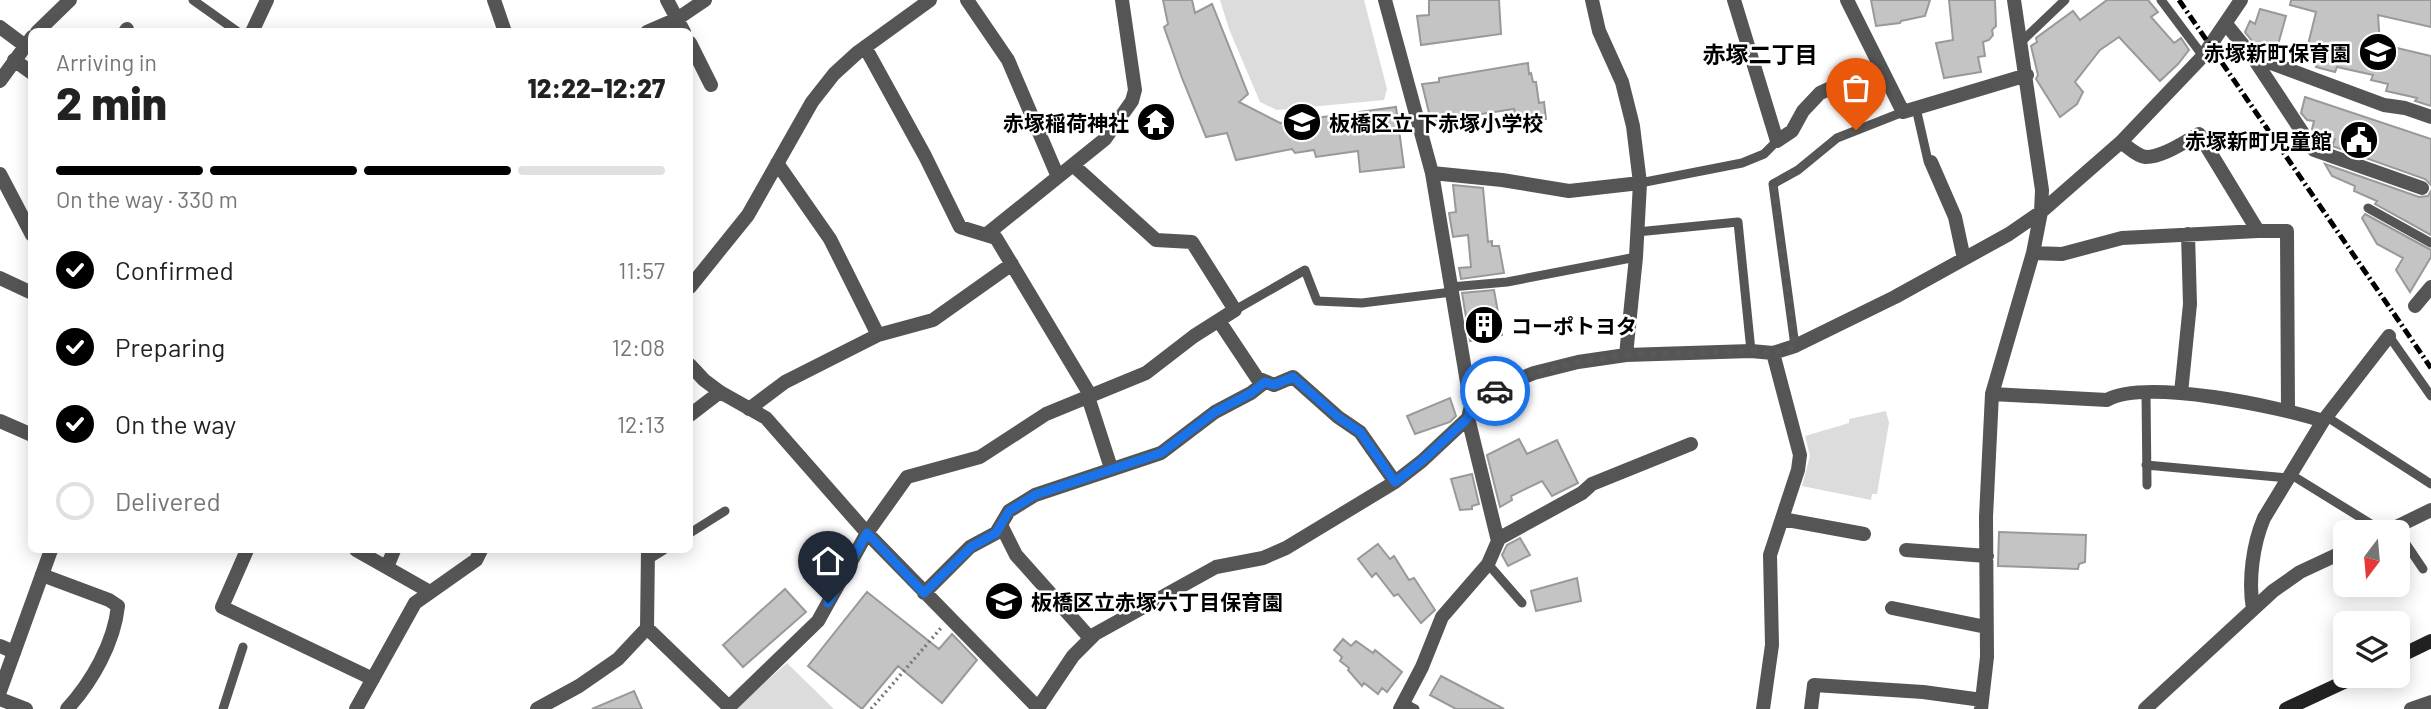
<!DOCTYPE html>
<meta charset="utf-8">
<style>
body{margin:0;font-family:Barlow,"Noto Sans JP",sans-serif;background:#f2f2f2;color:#222;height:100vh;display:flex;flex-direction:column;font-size:26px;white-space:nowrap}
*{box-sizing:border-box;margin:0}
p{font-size:23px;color:#767676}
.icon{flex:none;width:38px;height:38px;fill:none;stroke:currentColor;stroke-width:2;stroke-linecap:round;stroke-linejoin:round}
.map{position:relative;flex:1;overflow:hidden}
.details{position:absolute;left:28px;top:28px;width:665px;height:525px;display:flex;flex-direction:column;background:#fff;border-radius:10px;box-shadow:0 4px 18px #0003}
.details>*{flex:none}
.needle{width:46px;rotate:196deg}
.buttons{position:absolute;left:2333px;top:520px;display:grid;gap:14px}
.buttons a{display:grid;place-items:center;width:77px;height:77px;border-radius:10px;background:#fff;box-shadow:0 4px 18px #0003;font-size:35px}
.pin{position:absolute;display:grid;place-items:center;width:60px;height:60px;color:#fff;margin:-72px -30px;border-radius:50% 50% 50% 0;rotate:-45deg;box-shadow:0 0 7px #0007}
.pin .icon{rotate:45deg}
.courier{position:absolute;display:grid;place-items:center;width:70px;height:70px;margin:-35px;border:5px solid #1a73e8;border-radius:50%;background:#fff;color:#222;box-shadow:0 2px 9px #0007}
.head em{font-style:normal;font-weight:800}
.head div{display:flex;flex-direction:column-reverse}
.head{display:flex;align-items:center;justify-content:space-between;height:119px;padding:0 28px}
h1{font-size:46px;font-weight:800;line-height:52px}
.bar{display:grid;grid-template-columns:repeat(4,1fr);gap:10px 7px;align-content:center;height:84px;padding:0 28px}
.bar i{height:9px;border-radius:5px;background:#e0e0e0}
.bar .active{background:#000}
.bar p{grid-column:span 4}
ol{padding:0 28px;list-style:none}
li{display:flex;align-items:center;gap:21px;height:77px}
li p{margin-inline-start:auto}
li .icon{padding:7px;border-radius:50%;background:#000;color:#fff;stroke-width:4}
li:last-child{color:#767676}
li i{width:38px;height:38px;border:4px solid #e0e0e0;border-radius:50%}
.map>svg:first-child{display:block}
</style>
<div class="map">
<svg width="2431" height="709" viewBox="0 0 2431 709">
<rect width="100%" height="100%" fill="#fff"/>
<path fill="#dcdcdc" d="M1220 0H1364L1387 89 1384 100 1277 110 1260 102 1229 29Z
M1886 411 1889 423 1877 494H1872L1871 500 1802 486 1810 456 1805 436 1849 423V419Z
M787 663 834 709H735Z"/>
<path fill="#c4c4c4" stroke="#999" stroke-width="2" d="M1163 0H1192L1195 13 1212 4 1248 94 1239 102 1280 123 1396 107 1404 167 1360 172 1358 151 1316 157 1314 150 1295 153 1292 149 1236 160 1227 133 1206 137 1182 78 1164 27 1168 24Z
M1429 0H1499L1501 34 1421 45 1417 16 1429 15Z
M1871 0H1930L1925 16 1901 21 1900 23 1876 26Z
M1949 0H1995L1996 26 1992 30 1993 35 1989 40 1983 42 1985 56 1978 57 1981 72 1944 78 1936 43 1953 40Z
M2107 0H2148L2158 12 2151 17 2174 43 2181 38 2189 50 2178 64 2160 81 2119 37 2100 50 2075 82 2083 92 2077 104 2060 117 2036 79 2038 75 2031 46 2037 42 2036 38 2073 11 2080 20Z
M2291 0H2431V27L2378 15 2380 44 2431 56V106L2415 101 2417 98 2386 91 2388 84 2371 80 2373 75 2337 67 2335 72 2316 67 2318 60 2305 57 2316 12 2290 5Z
M2260 9 2286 16 2276 52 2257 47 2245 32 2250 21 2255 24Z
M1528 63 1529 74 1531 73 1533 82H1536L1539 103 1544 102 1546 119 1517 124 1514 109 1468 116 1469 122 1439 127 1437 119 1431 121 1422 84 1439 82V78Z
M2305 97 2431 139V185L2425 179 2332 146 2335 139 2314 132 2312 129 2314 121 2307 120 2301 113Z
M2325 164 2419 197 2428 196 2431 191V235L2375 204 2377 201 2354 191 2355 186 2332 176Z
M1453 185 1483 188 1488 242 1492 241V246H1499L1504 273 1461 279 1459 268 1471 267 1468 235 1453 237 1449 213 1456 212Z
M2365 214 2431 250V257L2410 292 2396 270 2403 258 2377 244 2362 218Z
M1494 290 1502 335 1470 341 1462 293Z
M1450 398 1456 416 1450 422 1415 434 1407 416Z
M1519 439 1527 454 1557 440 1578 483 1552 496 1542 481 1511 496 1512 500 1500 507 1487 455Z
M1472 474 1479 504 1472 506V509L1460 510 1451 479Z
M1999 532 2086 535 2085 562 2079 564 2078 569 1998 566Z
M1520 538 1530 555 1508 566 1502 555 1507 545Z
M1378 544 1390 559 1394 556 1409 580 1414 578 1435 610 1421 623 1398 594 1394 596 1376 573 1372 577 1358 559Z
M1577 578 1581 601 1536 611 1531 591Z
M785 589 806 612 743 667 723 645Z
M867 592 939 649 952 634 977 660 942 703 898 666 862 709 808 666Z
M1343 639 1351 646 1356 641 1373 653 1375 650 1402 672 1387 692 1382 688 1378 694 1364 683 1362 686 1348 670 1349 668 1340 661 1342 657 1334 650Z
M1441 676 1504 709H1456L1430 695Z
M634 691 642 709H592Z"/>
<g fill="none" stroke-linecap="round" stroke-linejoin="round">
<path stroke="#777" stroke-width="3.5" stroke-dasharray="2 3.5" stroke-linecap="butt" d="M871 709 941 628"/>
<path stroke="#555" stroke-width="9" d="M193 0 238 32
M2161 0 2203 56
M2021 42 2065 0
M1916 108 1928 161 1931 162
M1640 183 1742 163 1764 154 1777 141
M2368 208 2431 243
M1637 232 1738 222 1751 351
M1451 287 1507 282 1636 257
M1235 310 1305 270 1317 301 1362 303 1452 292
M2389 336 2431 396
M1795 346 1773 184 1798 170 1837 138 1903 112
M2146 393 2147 485
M2327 417 2431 484
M2146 465 2288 478
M2290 474 2384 532
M2398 532 2423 569
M690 533 725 511
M648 560 664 550
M1488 564 1522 603
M1404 703 1415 709
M223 709 243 647"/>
<path stroke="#555" stroke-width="14" d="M494 0 505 32
M667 0 684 32
M967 0 1008 60 1058 177
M1385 0 1432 173 1471 406 1468 418 1498 541 1488 564 1442 617 1422 667 1400 709
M1592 0 1599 31 1622 82 1633 126 1640 183 1636 257 1626 355
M1734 0 1777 141 1792 131 1803 111 1820 93 1880 66
M1847 0 1903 112 2027 75
M2226 24 2252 56 2384 105 2405 108 2431 117
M0 27 24 45
M37 32 70 0
M125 32 127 29
M647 32 677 19 705 0
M690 43 711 85
M865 47 925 156 960 227 996 238 1089 393 1090 403 1111 468
M2252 56 2314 150 2422 188
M14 60 32 73
M0 81 32 37
M2121 142C2128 147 2137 156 2146 157 2163 157 2184 142 2199 134L2258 231
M1931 162 1955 217 1964 259
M777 163 830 239 878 335
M1432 173 1502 180 1569 191 1640 183
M0 174 32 235
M987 234 1105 139 1132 101 1135 90 1122 0
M2033 253 2062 254 2122 238 2258 231H2287L2288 410
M0 278 32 293
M690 287 748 215 812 102 834 74 857 53 930 0
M2415 306 2431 287
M1219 321 1257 378 1274 385 1293 377 1338 417 1360 432 1395 482
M690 365 704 380 720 392 766 418 867 533 1039 709
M2181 393 2190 304 2188 234
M1992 394 2107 400C2146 378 2280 407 2323 421
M1471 406 1509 383 1534 373 1578 362 1626 355 1751 351 1773 353 1795 346 1895 297 2009 234 2041 212 2121 142 2203 56 2241 0
M749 409 785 382 878 335 933 320 1012 264
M690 415 720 392
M0 421 32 435
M1782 519 1864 534
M1001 525 1016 555 1090 638
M2386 532 2431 510
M1498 539 1582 493 1592 484 1691 444
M247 550 222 607 373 679
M356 550 430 592
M648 550 647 628 729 707
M1906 550 1987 556
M387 567 394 550
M42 575 109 600 118 606C114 643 92 682 67 709
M924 593 970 547 996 533 1009 511 1035 495 1161 453 1215 412 1251 393 1265 382
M1892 608 1986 627
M2253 609C2248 580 2253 544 2264 518L2323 421 2389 336
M0 646 14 652
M0 699 26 709
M1038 708 1073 656 1095 634 1216 567 1263 558 1286 548 1395 482 1422 461 1468 418
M356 709 415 603 476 560 481 550
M537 709 579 686 618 659 647 628
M727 709 818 621 867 533 907 477 980 457 1046 414 1146 373 1194 336 1235 310 1192 242 1156 240 1074 166
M1763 709 1772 645 1770 555 1798 470 1800 455 1773 353
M1811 709 1814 685 1923 692 1982 700
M1981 709 1987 657 1986 517 1992 394 2033 253 2041 212 2042 190 2014 0
M2145 709 2273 591 2300 572 2345 551
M2411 709 2431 702"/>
<path stroke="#555" stroke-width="14" d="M252 32 267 0
M0 691 51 550"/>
<path stroke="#222" stroke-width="14" d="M2398 657 2431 641
M2286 709 2357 676"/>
<path stroke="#000" stroke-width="5" stroke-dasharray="10 3.5 2 3.5" stroke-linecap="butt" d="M2179 0 2431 368"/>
</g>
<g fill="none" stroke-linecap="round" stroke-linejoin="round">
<path stroke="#595959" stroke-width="7" stroke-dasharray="0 12.6" d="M1495 391 1534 373 1578 362 1626 355 1751 351 1773 353 1795 346 1773 184 1798 170 1837 138 1856 130"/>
<path stroke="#1a73e8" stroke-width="9" d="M828 603 867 533 924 593 971 547 996 533 1009 511 1035 495 1161 453 1215 412 1251 393 1265 382 1274 385 1293 377 1338 417 1360 432 1395 482 1422 461 1468 418 1471 406 1495 391"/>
</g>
<defs>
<g id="school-disc" transform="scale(2.0125)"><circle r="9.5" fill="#000" stroke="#fff"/><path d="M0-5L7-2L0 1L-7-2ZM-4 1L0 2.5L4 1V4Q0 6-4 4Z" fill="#fff"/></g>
<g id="temple-disc" transform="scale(2.0125)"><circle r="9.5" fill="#000" stroke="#fff"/><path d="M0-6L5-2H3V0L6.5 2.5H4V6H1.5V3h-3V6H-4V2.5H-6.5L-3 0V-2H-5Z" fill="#fff"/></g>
<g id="civic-disc" transform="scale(2.0125)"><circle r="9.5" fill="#000" stroke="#fff"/><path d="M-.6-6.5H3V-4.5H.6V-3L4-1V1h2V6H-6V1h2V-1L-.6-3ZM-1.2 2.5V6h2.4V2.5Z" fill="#fff"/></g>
<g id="building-disc" transform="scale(2.0125)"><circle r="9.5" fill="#000" stroke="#fff"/><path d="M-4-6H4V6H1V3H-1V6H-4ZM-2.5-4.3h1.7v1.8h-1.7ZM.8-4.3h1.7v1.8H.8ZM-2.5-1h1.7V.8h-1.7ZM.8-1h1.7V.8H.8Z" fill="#fff"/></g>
</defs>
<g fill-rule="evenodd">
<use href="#school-disc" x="2378" y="52"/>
<use href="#temple-disc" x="1156" y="122"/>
<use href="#school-disc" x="1302" y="122"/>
<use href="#civic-disc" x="2359" y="140"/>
<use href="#building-disc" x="1484" y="325"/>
<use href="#school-disc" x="1004" y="601"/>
</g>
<g text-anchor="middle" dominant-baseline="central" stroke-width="5" stroke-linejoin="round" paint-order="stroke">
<g font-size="21" font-weight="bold" fill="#000" stroke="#fff" text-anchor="end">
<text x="2351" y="52">赤塚新町保育園</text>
<text x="1129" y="122">赤塚稲荷神社</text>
<text x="1329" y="122" text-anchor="start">板橋区立 下赤塚小学校</text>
<text x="2332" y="140">赤塚新町児童館</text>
<text x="1511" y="325" text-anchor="start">コーポトヨタ</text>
<text x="1031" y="601" text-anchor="start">板橋区立赤塚六丁目保育園</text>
</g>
<g font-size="23" font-weight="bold" fill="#000" stroke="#fff">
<text x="1760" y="54">赤塚二丁目</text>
</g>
</g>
</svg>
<div class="buttons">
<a><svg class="needle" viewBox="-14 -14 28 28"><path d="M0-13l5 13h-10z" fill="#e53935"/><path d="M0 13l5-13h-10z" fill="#767676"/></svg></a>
<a><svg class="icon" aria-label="layers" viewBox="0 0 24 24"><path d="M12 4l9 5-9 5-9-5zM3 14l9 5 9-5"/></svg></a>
</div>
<div class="pin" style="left:1856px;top:130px;background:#ea580c"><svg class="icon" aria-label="bag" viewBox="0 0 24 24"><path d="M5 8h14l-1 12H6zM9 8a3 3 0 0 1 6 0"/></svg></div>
<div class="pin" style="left:828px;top:603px;background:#1f2937"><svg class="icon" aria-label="home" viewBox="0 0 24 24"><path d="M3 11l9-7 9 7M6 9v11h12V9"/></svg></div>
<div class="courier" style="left:1495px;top:391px"><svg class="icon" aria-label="car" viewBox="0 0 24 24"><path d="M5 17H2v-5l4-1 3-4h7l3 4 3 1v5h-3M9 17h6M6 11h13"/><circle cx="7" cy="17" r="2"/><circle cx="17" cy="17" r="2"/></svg></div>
<section class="details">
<div class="head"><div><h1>2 min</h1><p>Arriving in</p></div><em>12:22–12:27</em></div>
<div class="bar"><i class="active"></i><i class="active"></i><i class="active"></i><i></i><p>On the way · 330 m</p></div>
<ol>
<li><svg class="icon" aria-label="check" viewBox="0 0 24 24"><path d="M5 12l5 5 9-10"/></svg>Confirmed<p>11:57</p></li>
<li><svg class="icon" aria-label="check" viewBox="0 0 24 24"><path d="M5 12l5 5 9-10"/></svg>Preparing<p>12:08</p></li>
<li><svg class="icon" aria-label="check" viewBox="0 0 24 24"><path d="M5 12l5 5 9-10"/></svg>On the way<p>12:13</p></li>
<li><i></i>Delivered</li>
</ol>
</section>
</div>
